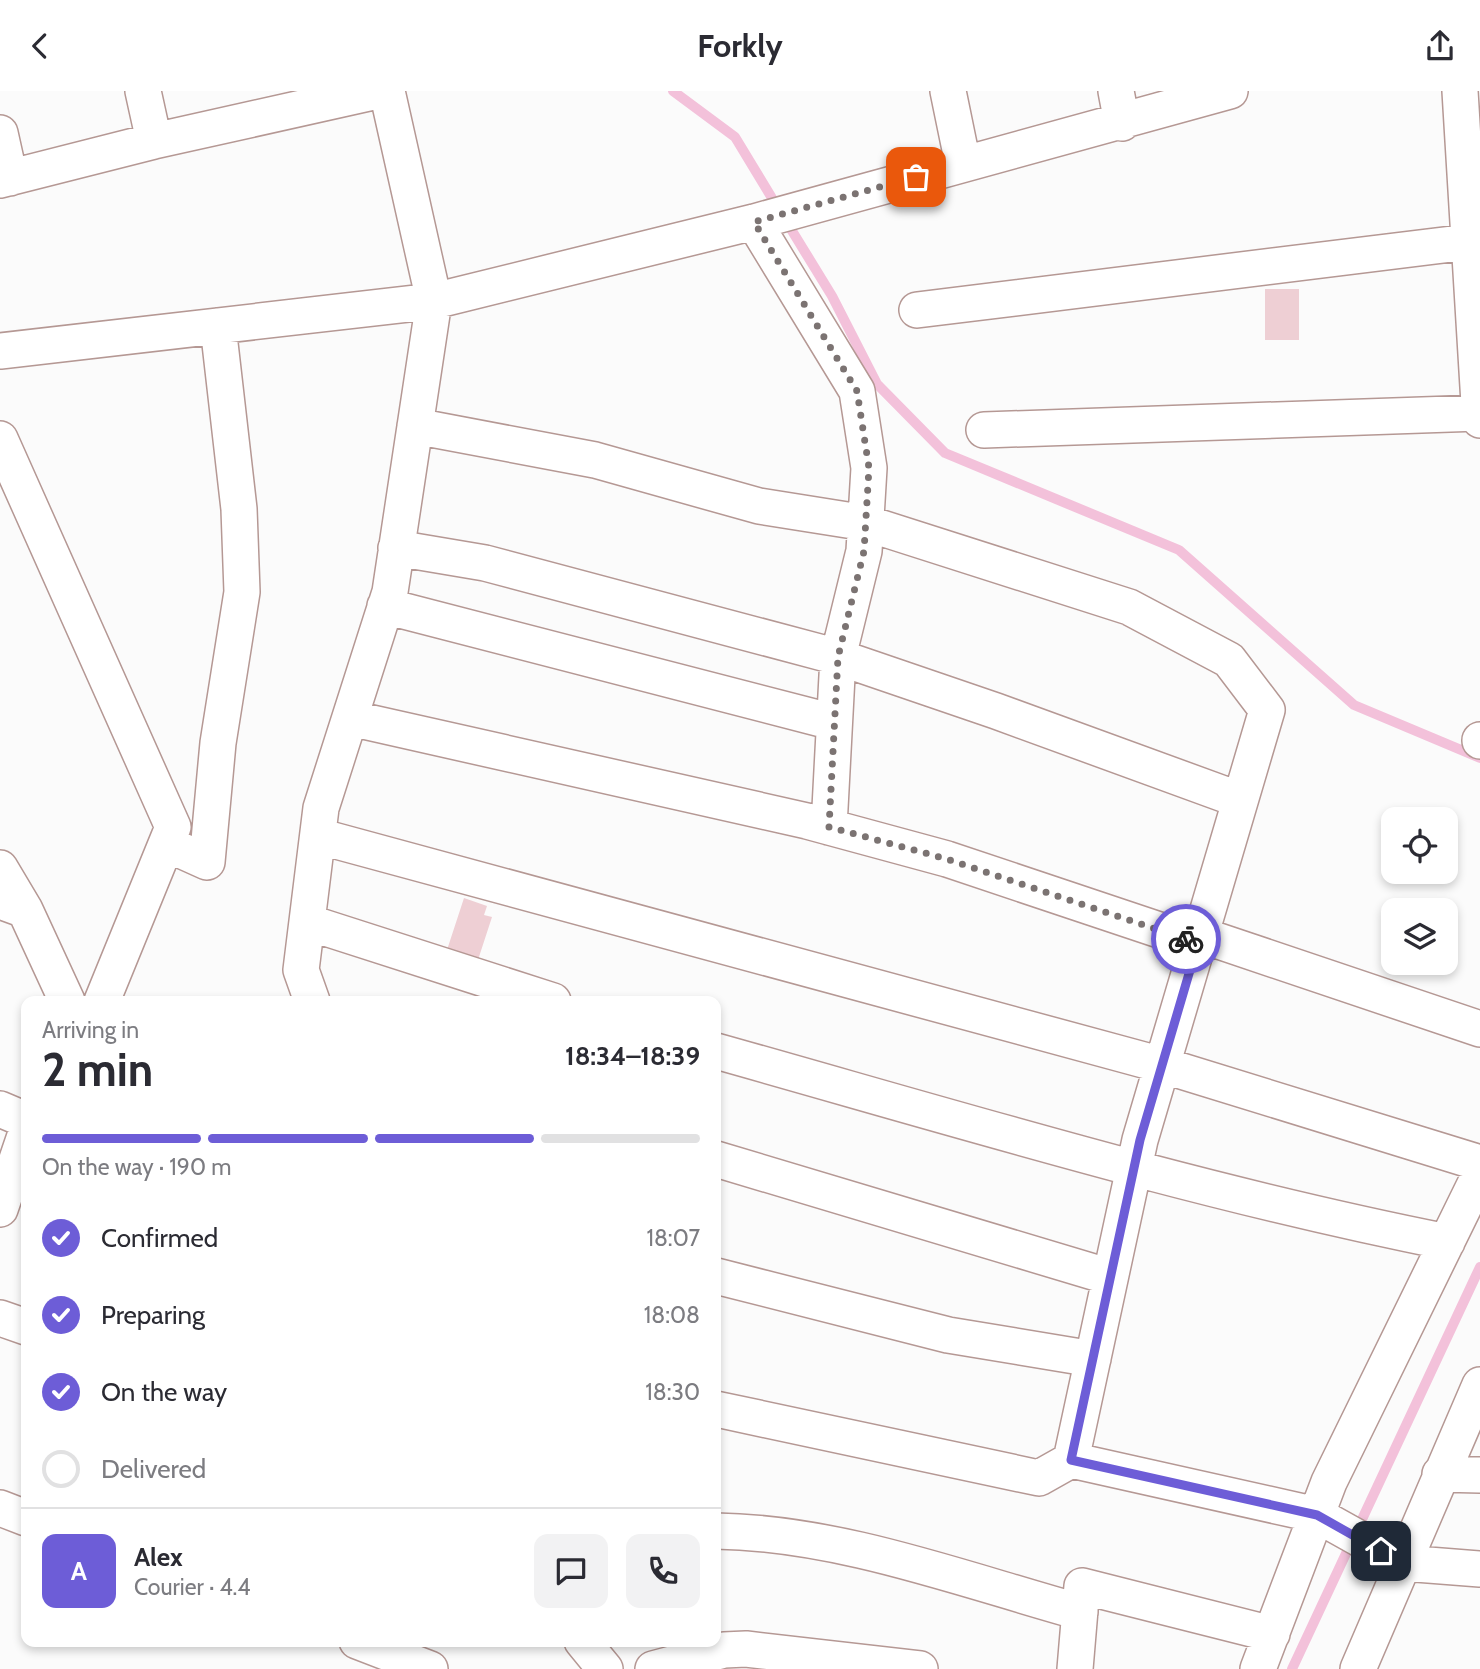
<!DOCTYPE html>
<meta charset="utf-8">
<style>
body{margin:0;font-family:Cabin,sans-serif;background:#f2f2f3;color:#2b2b33;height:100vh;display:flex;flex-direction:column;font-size:26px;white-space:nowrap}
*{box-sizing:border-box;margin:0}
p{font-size:23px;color:#7c7c81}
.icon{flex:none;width:38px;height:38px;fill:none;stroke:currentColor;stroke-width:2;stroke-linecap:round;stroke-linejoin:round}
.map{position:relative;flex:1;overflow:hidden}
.drawer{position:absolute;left:21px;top:905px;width:700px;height:651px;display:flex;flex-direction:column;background:#fff;border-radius:14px;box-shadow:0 4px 10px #0003}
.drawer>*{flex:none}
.fabs{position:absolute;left:1381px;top:716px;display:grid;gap:14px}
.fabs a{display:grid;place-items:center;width:77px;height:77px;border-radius:14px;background:#fff;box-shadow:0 4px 10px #0003;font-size:35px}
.pin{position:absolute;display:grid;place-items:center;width:60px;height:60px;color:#fff;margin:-30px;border-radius:14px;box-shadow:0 4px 10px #0006}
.courier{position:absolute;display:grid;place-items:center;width:70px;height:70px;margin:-35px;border:5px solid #6d5dd7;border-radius:50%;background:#fff;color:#222;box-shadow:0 2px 9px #0007}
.headline em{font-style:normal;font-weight:800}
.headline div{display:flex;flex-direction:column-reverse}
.headline{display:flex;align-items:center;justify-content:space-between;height:119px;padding:0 21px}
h1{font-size:46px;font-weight:800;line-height:52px}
.bar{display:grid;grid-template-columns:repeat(4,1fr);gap:10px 7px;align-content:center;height:84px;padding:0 21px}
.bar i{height:9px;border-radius:5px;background:#e1e1e2}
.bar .selected{background:#6d5dd7}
.bar p{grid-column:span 4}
.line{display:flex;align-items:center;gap:18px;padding:0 21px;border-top:2px solid #e1e1e2}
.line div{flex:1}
.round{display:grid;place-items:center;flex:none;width:74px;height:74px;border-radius:14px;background:#f2f2f3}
ol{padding:0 21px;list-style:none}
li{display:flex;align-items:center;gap:21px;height:77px}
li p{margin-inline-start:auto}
li .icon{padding:7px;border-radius:50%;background:#6d5dd7;color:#fff;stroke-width:4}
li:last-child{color:#7c7c81}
li i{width:38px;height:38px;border:4px solid #e1e1e2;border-radius:50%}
header{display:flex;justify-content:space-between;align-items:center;height:91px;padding:0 21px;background:#fff;font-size:32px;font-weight:800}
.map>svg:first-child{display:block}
</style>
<header><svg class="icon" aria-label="back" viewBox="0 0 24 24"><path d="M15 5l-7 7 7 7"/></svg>Forkly<svg class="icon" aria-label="share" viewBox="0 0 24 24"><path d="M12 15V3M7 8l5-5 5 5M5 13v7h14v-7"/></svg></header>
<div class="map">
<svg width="1480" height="1578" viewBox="0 0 1480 1578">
<rect width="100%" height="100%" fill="#fbfbfb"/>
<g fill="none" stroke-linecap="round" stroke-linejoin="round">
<path stroke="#f3c1da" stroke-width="10" d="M673 0 735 46 778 117
M786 130 832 205 877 293 945 362 1179 459 1354 614 1480 667
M1292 1578 1480 1176"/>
</g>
<path fill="#eecfd4" d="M1265 198H1299V249H1265Z
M464 807 487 815 484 824 492 826 477 872 446 862Z"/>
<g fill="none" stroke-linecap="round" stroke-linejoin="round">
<g stroke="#b59894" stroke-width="38">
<path id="minor" d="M948 0 963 73
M1116 0 1122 32
M1460 0 1480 329
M0 42 10 87
M154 50 378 0
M0 89 154 50 143 0
M917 219 1468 151
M0 260 434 210 387 0
M415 335 595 369 759 415 866 432 1129 516 1229 569 1267 619 1140 1049 1071 1369 1317 1424 1403 1472 1480 1478
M984 339 1480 322
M0 348 173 736 102 910
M396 457 485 472 838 566 864 460 869 377 857 300 754 131
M385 515 833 631
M350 627 807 730 947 768 1198 852
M1480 650V649
M829 736 838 566 996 620 1240 709
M318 745 1162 974 1480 1072
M167 753 207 771 218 652 242 501 239 418 218 235
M0 777 25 819
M0 810 25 819 67 910
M307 831 553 910
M1201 844 1480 938
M312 910 301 879 321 717 390 501 434 210 754 131 1230 0
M716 960C958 1028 1200 1102 1447 1151
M0 1018 26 1029
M716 1068 1110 1186
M0 1118 26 1042
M716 1185 948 1244 1093 1268
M0 1227 26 1236
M716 1318 1039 1387 1071 1369
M1440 1383 1480 1384
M0 1417 26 1427
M716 1440C840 1442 961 1488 1080 1521
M357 1550 430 1578
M582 1550 605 1578
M653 1578 724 1559 746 1558 920 1578
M1075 1578 1082 1495 1272 1543
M1258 1578 1329 1391 1480 1083
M1358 1578 1480 1294"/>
</g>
<use href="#minor" stroke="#fff" stroke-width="35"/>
</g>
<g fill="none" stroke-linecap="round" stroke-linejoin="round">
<path stroke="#7b7372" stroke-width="7" stroke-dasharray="0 12.6" d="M916 86 754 131 857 300 869 377 864 460 838 566 829 736 947 768 1186 848"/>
<path stroke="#6d5dd7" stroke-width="9" d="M1186 848 1198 852 1140 1049 1071 1369 1317 1424 1381 1460"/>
</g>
</svg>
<div class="fabs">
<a><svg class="icon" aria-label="locate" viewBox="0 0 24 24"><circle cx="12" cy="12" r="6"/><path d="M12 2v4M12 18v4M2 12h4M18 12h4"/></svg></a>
<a><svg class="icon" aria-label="layers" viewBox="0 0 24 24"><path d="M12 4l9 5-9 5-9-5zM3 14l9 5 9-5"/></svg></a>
</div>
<div class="pin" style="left:916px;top:86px;background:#ea580c"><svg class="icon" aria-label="bag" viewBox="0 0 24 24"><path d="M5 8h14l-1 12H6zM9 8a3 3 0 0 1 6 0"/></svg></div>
<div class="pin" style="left:1381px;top:1460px;background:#1f2937"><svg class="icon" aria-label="home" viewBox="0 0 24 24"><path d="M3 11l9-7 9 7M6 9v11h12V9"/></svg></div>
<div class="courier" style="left:1186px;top:848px"><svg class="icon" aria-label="bike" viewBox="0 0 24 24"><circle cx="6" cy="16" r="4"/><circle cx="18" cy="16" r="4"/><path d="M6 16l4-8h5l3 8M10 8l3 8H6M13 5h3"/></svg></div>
<section class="drawer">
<div class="headline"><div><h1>2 min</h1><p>Arriving in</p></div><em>18:34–18:39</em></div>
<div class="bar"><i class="selected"></i><i class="selected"></i><i class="selected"></i><i></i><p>On the way · 190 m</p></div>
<ol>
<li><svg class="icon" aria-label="check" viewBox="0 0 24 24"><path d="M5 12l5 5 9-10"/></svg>Confirmed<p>18:07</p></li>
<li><svg class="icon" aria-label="check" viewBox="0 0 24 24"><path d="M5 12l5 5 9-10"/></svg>Preparing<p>18:08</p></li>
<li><svg class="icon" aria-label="check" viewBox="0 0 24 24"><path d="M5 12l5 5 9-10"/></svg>On the way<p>18:30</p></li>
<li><i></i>Delivered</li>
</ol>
<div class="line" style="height:126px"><b class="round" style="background:#6d5dd7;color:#fff">A</b><div><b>Alex</b><p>Courier · 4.4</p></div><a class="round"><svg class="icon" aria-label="chat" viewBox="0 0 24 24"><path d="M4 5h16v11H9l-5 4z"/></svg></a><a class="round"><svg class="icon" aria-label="phone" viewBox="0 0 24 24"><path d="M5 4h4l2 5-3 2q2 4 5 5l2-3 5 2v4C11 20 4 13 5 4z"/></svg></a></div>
</section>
</div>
